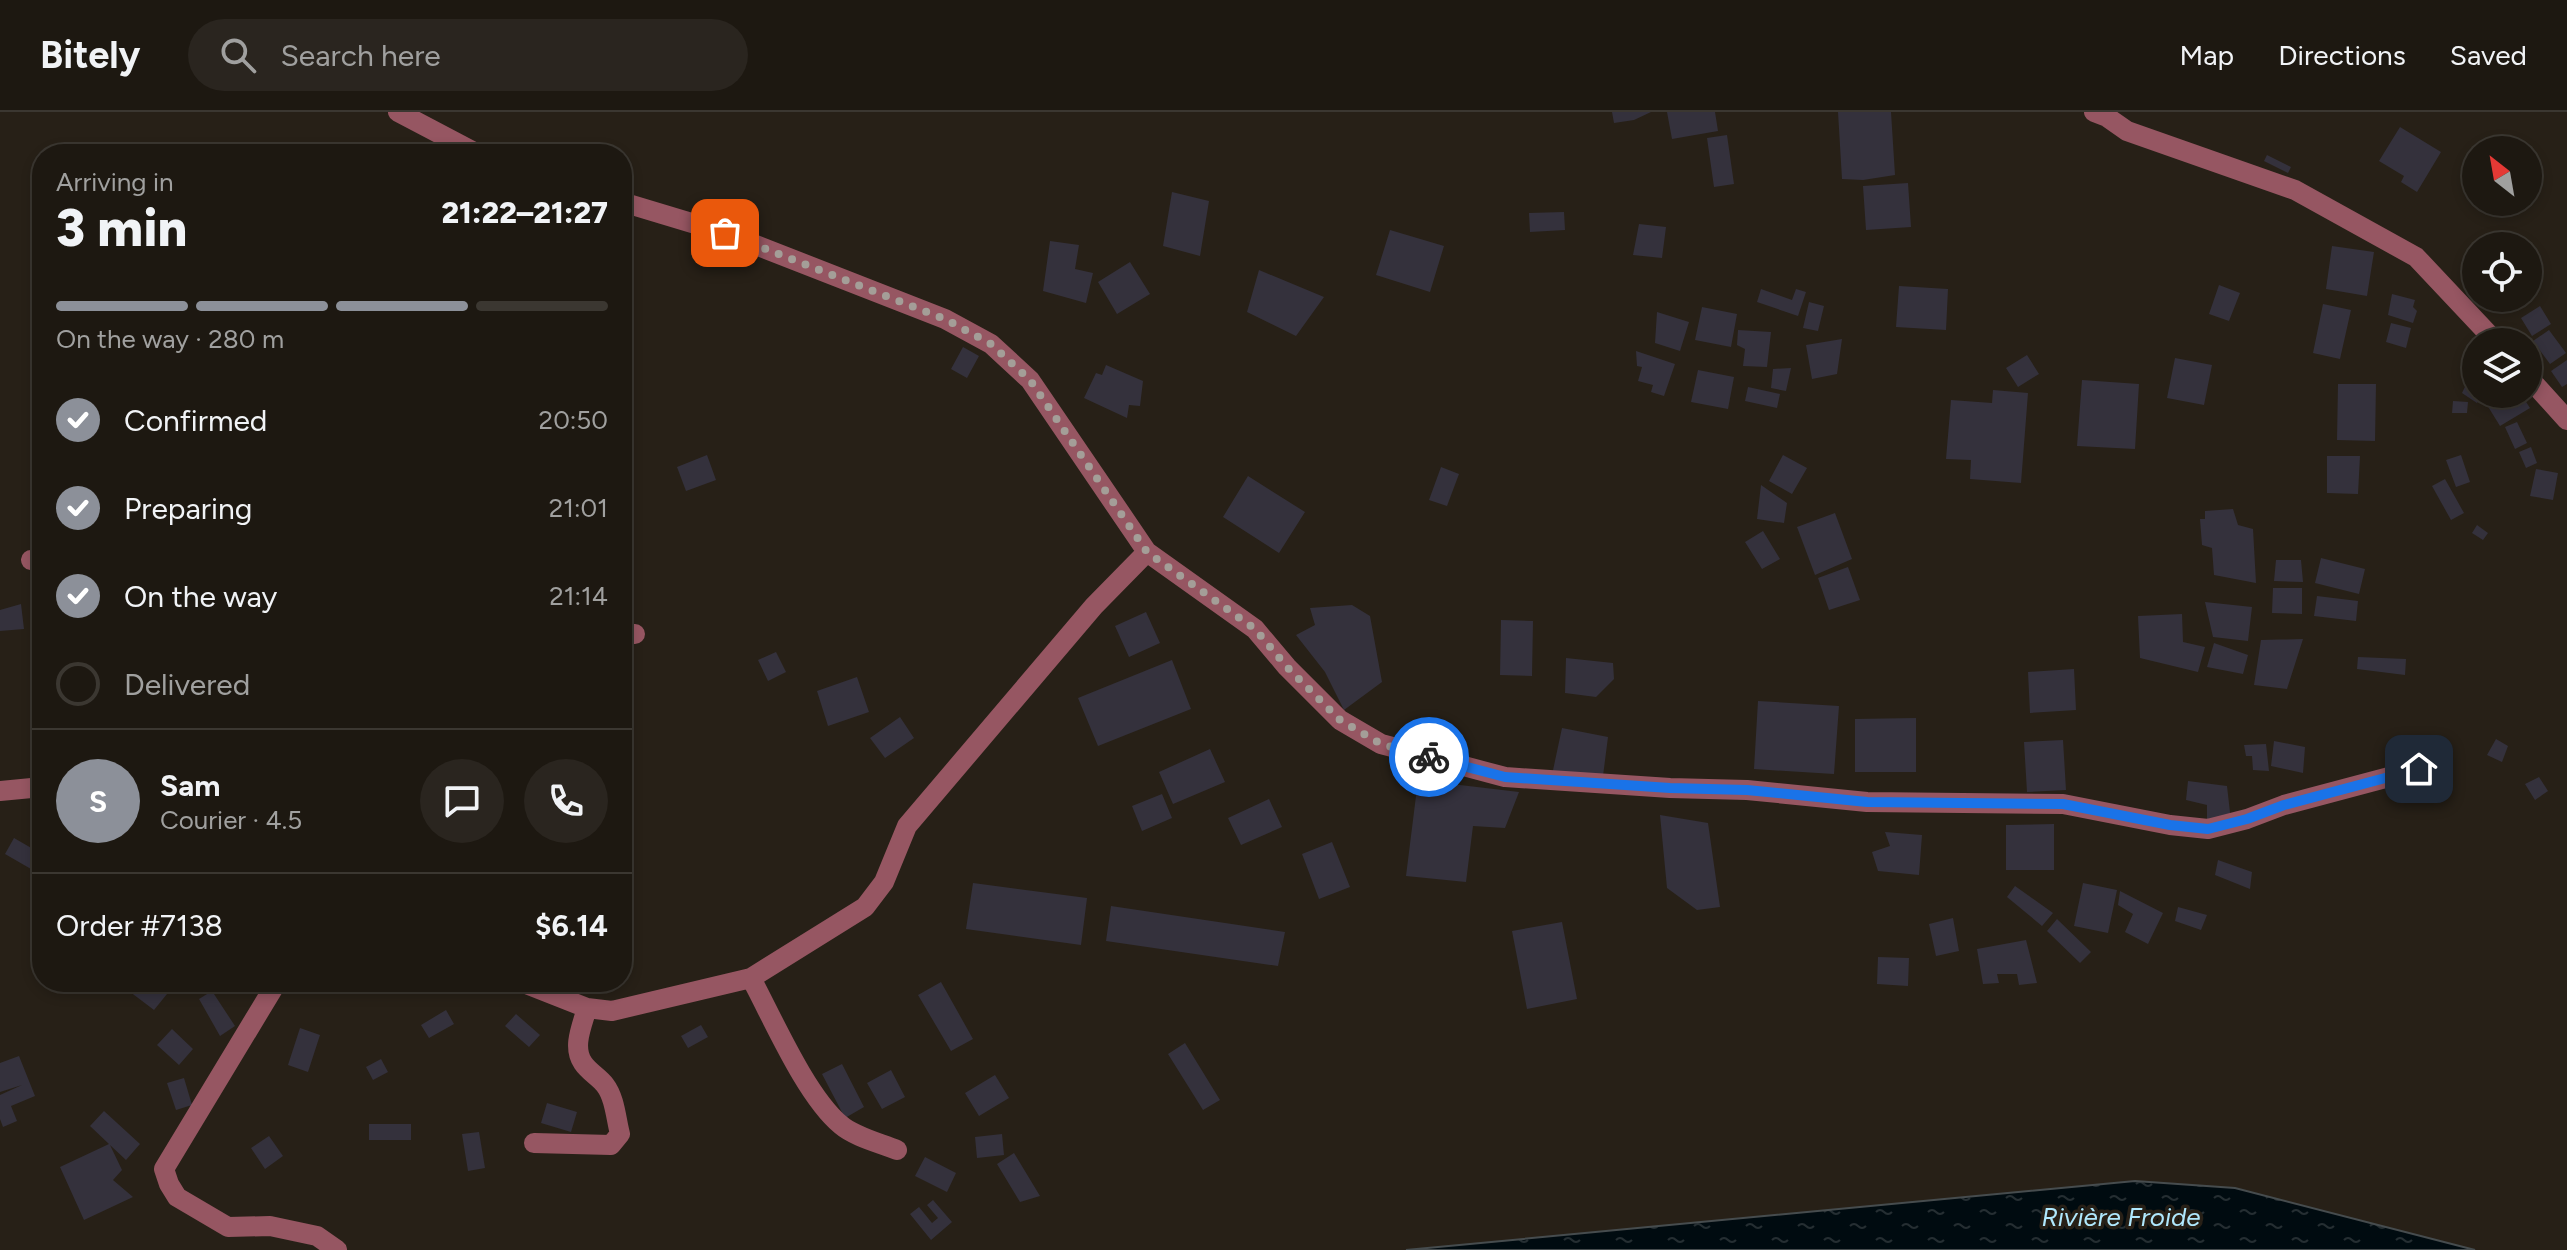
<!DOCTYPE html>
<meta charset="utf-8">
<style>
body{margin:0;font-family:Figtree,sans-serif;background:#2a251f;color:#f1f3f6;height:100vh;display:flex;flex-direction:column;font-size:30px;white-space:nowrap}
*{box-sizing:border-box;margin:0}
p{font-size:26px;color:#a0a09f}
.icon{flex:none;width:44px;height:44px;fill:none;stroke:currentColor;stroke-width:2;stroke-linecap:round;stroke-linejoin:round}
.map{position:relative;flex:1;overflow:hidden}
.sheet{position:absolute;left:32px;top:32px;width:600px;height:848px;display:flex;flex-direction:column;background:#1d1811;border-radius:32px;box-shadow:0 4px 12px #0003,0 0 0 2px #3b3731}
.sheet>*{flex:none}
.needle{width:52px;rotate:329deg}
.tools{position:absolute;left:2462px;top:24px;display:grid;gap:16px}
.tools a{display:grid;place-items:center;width:80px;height:80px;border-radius:50%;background:#1d1811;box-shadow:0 4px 12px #0003,0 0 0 2px #3b3731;font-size:40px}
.pin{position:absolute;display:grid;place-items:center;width:68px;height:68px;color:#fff;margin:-34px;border-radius:16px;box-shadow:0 4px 12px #0006}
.courier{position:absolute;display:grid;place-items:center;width:80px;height:80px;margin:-40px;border:6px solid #1a73e8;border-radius:50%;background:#fff;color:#222;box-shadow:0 2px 10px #0007}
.head em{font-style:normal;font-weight:800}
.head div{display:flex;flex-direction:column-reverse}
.head{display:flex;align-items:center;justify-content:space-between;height:136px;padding:0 24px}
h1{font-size:52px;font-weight:800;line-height:60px}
.bar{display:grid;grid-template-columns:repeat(4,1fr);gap:12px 8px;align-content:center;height:96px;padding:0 24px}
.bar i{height:10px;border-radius:6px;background:#3b3731}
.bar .active{background:#8c9099}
.bar p{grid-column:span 4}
.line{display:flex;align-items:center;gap:20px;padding:0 24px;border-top:2px solid #3b3731}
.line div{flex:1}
.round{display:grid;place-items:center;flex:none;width:84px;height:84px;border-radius:42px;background:#2a251f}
ol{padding:0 24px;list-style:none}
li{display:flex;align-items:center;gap:24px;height:88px}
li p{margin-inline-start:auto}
li .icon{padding:8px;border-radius:50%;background:#8c9099;color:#fff;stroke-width:4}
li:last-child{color:#a0a09f}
li i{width:44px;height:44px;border:4px solid #3b3731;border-radius:50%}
header{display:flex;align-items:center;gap:48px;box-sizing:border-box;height:112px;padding:0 40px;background:#1d1811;border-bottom:2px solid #3b3731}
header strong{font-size:38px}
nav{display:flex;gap:44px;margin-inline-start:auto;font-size:28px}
.search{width:560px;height:72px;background:#2a251f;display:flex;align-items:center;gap:20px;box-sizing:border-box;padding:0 28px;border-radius:44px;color:#a0a09f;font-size:30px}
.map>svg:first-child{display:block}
</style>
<header>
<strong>Bitely</strong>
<div class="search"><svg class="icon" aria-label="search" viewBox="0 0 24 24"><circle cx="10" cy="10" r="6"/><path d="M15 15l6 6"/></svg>Search here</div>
<nav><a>Map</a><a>Directions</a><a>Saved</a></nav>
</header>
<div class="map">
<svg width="2567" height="1138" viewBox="0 0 2567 1138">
<defs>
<pattern id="water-ripples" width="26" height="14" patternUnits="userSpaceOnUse" patternTransform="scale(2)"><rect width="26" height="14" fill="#000b10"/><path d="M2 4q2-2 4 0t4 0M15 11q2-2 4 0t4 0" fill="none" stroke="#252e32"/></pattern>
</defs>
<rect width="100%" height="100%" fill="#272017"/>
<path fill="url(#water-ripples)" stroke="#464c4e" stroke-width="2" d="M2135 1069 2235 1076 2475 1138H1406Z"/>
<path fill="#34313c" d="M1612 0H1651L1634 8 1614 11Z
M1667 0H1715L1718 19 1672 27Z
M1838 0H1891L1895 63 1863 68 1842 67Z
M2400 15 2441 40 2417 80 2401 70 2404 64 2379 49Z
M1727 23 1734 72 1714 75 1707 26Z
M2267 43 2291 55 2288 61 2264 49Z
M1908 71 1911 115 1866 118 1863 74Z
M1172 80 1209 89 1200 144 1163 134Z
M1564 100 1565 118 1530 120 1529 101Z
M1639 112 1666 115 1662 146 1633 143Z
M1390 118 1444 134 1430 180 1376 163Z
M1050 129 1079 133 1075 157 1093 161 1086 191 1043 179Z
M2332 134 2374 140 2367 184 2326 177Z
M1130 150 1150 182 1117 202 1098 170Z
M1259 158 1324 185 1296 224 1247 200Z
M2219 173 2240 181 2229 209 2209 202Z
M1899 174 1948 177 1946 218 1896 215Z
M1761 177 1792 188 1796 177 1806 180 1798 204 1757 190Z
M2392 182 2415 188 2413 195 2417 199 2413 211 2388 203Z
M1809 190 1824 194 1818 219 1803 216Z
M2323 192 2351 198 2340 247 2313 241Z
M2540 194 2551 212 2532 224 2521 206Z
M1702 195 1737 202 1731 235 1695 228Z
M1657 200 1689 210 1680 239 1655 231Z
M2391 211 2411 216 2406 236 2386 230Z
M1738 218 1771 220 1767 255 1743 254 1745 237 1737 233Z
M2549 218 2566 241 2550 252 2533 229Z
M1842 227 1837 262 1812 267 1806 233Z
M963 235 979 244 967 266 951 257Z
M1636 239 1675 252 1664 284 1651 280 1653 273 1638 269 1642 255 1637 254Z
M2027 243 2039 262 2018 275 2006 256Z
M2175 246 2212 253 2204 293 2167 286Z
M2567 248V272L2562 275 2551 259Z
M2476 252V282H2483L2477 291 2462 281Z
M1106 253 1143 269 1140 294 1129 293 1127 306 1084 286 1096 261 1102 263Z
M1791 256 1786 279 1771 276 1773 257Z
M1698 258 1734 265 1728 297 1691 290Z
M2082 268 2139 272 2135 337 2077 334Z
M2338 272H2376L2375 329 2337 328Z
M1748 275 1780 282 1777 296 1745 289Z
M1993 278 2028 281 2021 371 1970 367 1971 348 1946 347 1951 288 1992 291Z
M2494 282H2521L2530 296 2500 314 2484 288Z
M2453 289 2468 290 2467 301H2452Z
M2517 310 2527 331 2515 337 2505 315Z
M2531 335 2537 351 2526 356 2519 340Z
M707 343 716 368 686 379 677 355Z
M1783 343 1807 356 1792 382 1769 369Z
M2461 343 2470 370 2456 375 2446 348Z
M2327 344H2360L2358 382 2327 381Z
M1441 355 1459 362 1447 394 1429 388Z
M2536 357 2558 361 2553 388 2530 384Z
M1248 364 1305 400 1279 441 1223 405Z
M2445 367 2464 401 2451 408 2432 374Z
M1761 373 1787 391 1784 411 1757 407Z
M2233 397 2238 413 2253 417 2256 471 2214 463 2212 436 2202 433 2200 407H2205V399Z
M1835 401 1852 447 1815 463 1797 415Z
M2477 413 2488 421 2483 428 2472 421Z
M1763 419 1780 447 1762 457 1745 430Z
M2321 446 2365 457 2359 482 2315 471Z
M2276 448H2301L2303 470 2274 469Z
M1848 455 1860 488 1829 498 1818 466Z
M2273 476H2302V502L2272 501Z
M2317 484 2358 489 2356 509 2314 504Z
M2205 490 2252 495 2248 529 2213 525Z
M21 492 24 517 0 519V498Z
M1352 493 1370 504 1382 570 1344 598 1325 560 1296 523 1315 513 1310 496Z
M1146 500 1160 531 1129 545 1115 514Z
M2182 502 2183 530 2205 535 2198 560 2140 546 2138 504Z
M1501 508 1533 509 1532 564 1500 563Z
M2303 527 2287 577 2254 573 2261 528Z
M2214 531 2248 543 2243 562 2207 555Z
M776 540 786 560 768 569 758 548Z
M2358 545 2406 547 2405 563 2357 557Z
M1566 546 1613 551 1614 567 1596 585 1565 581Z
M1172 548 1191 597 1098 634 1078 586Z
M2074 557 2076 598 2030 601 2028 560Z
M857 565 869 600 828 614 817 579Z
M1758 589 1839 594 1834 662 1754 657Z
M900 605 914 626 885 646 870 626Z
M1916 606V660H1855V607Z
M1562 616 1608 625 1603 664 1552 663Z
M2496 627 2508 634 2502 650 2487 643Z
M2063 628 2066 678 2027 680 2024 630Z
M2274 629 2305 635 2303 661 2271 654Z
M2266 632 2269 659 2253 658 2252 644H2246L2244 633Z
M1210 637 1225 670 1173 692 1159 660Z
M2539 665 2548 679 2535 688 2525 672Z
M1418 668 1519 680 1505 716 1473 714 1466 770 1406 764Z
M2188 669 2227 674 2231 709 2207 711V693L2186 688Z
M1162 682 1172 706 1142 719 1132 694Z
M1269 687 1282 715 1241 733 1228 706Z
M1660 703 1708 711 1720 795 1697 798 1667 776Z
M2054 712V758H2006V713Z
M1885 720 1922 723 1919 763 1878 759 1872 740 1890 734Z
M14 726 40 741 31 757 5 742Z
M1332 730 1350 775 1319 787 1302 742Z
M2218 748 2252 760 2250 777 2215 763Z
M973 771 1087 786 1081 833 966 817Z
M2083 771 2117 778 2108 821 2074 814Z
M2015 774 2053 801 2042 814 2007 785Z
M2120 779 2163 801 2148 832 2125 820 2133 802 2118 793Z
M1111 794 1285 820 1278 854 1106 829Z
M2178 795 2207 803 2201 818 2175 809Z
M1953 806 1959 839 1936 844 1929 812Z
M2057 807 2091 840 2080 851 2047 819Z
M1562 810 1577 887 1527 897 1512 819Z
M2026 828 2037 871 2019 873 2017 862H1997L1999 871 1983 872 1977 837Z
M1878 845 1909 846 1908 874 1877 872Z
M117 870H151L167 882 154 898Z
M941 870 973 927 951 939 918 883Z
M212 879 235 914 220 924 199 887Z
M446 898 454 912 429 926 421 913Z
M516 902 540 923 529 935 505 914Z
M701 913 708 925 688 936 681 924Z
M300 916 320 923 308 960 288 953Z
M172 917 193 937 179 953 157 933Z
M1185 931 1220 988 1203 998 1168 942Z
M19 944 35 984 11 994 17 1009 3 1015 0 1007V983L22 973 0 980V951Z
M381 947 388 960 373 968 366 955Z
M842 952 864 995 845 1006 822 962Z
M891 958 905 985 882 997 867 971Z
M995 963 1009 986 979 1004 965 981Z
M184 966 192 993 176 998 167 971Z
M547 991 577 1000 571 1020 541 1011Z
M104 999 140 1032 126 1048 110 1033 122 1058 113 1068 133 1085 84 1108 60 1055 109 1032 90 1014Z
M369 1012H411V1028H369Z
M479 1020 485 1056 468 1059 462 1022Z
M1002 1022 1004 1043 977 1046 975 1025Z
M269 1024 283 1044 265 1057 251 1036Z
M1014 1041 1040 1084 1020 1090 997 1052Z
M925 1045 956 1061 947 1080 915 1064Z
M933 1088 952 1110 931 1128 910 1102 919 1095 932 1111 938 1106 927 1093Z"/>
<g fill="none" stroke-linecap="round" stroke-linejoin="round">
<path stroke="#965662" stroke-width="20" d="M398 0 478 42
M2094 0 2107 5 2127 19 2295 78 2416 145 2496 230
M622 90 725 121 945 207 991 232 1030 268 1147 440 1255 517 1287 555 1340 608 1381 632 1505 665 1670 676 1747 678 1867 690 2063 692 2170 713 2208 717 2247 707 2284 693 2419 657
M2528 265 2567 308
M31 448 42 449
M622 522H635
M0 679 42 675
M751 866C773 907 806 984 841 1013 855 1025 880 1031 897 1038
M277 870 164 1057 169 1072 177 1085 228 1115 270 1114 317 1124 337 1138
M521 870 587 896 612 899 751 866 865 795 884 770 907 714 1094 494 1147 440
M534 1031 611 1033 620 1022C616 1007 615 986 605 973 599 965 589 960 583 951 572 935 582 914 587 896"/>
</g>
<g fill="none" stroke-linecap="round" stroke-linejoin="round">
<path stroke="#a49e98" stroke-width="8" stroke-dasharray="0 14.4" d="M725 121 945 207 991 232 1030 268 1147 440 1255 517 1287 555 1340 608 1381 632 1429 645"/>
<path stroke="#1a73e8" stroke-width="10" d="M1429 645 1505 665 1670 676 1747 678 1867 690 2063 692 2170 713 2208 717 2247 707 2284 693 2419 657"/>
</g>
<g text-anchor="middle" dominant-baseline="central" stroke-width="7" stroke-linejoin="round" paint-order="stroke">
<g font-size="26" font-style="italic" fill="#b0e8fd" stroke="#272017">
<text x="2121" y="1105">Rivière Froide</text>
</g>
</g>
</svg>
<div class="tools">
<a><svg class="needle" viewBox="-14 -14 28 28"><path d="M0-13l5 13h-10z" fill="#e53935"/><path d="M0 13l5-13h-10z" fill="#a0a09f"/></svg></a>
<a><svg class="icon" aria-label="locate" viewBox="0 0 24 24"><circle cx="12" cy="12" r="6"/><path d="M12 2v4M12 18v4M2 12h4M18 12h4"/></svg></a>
<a><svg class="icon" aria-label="layers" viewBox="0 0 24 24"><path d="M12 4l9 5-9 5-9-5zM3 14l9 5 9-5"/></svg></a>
</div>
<div class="pin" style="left:725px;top:121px;background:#ea580c"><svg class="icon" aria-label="bag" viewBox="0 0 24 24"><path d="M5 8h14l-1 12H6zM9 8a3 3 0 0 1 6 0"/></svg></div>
<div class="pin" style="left:2419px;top:657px;background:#1f2937"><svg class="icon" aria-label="home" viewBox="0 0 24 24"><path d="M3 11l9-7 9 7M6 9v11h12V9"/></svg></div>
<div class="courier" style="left:1429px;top:645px"><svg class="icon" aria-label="bike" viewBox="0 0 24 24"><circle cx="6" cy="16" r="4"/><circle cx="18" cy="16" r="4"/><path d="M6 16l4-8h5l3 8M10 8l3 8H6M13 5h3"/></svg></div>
<section class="sheet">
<div class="head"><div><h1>3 min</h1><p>Arriving in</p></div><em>21:22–21:27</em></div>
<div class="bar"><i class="active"></i><i class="active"></i><i class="active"></i><i></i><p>On the way · 280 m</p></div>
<ol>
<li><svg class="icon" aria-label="check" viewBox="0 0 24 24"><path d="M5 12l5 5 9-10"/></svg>Confirmed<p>20:50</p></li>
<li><svg class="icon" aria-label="check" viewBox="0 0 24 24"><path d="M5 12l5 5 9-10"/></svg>Preparing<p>21:01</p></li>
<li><svg class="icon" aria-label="check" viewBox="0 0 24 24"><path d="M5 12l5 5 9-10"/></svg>On the way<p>21:14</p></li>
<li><i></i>Delivered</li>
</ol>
<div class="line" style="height:144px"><b class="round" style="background:#8c9099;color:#fff">S</b><div><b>Sam</b><p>Courier · 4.5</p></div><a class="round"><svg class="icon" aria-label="chat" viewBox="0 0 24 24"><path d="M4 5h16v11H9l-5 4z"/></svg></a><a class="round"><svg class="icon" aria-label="phone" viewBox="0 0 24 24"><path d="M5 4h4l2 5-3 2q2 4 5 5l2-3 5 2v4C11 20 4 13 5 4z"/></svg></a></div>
<div class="line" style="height:104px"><div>Order #7138</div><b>$6.14</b></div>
</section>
</div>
